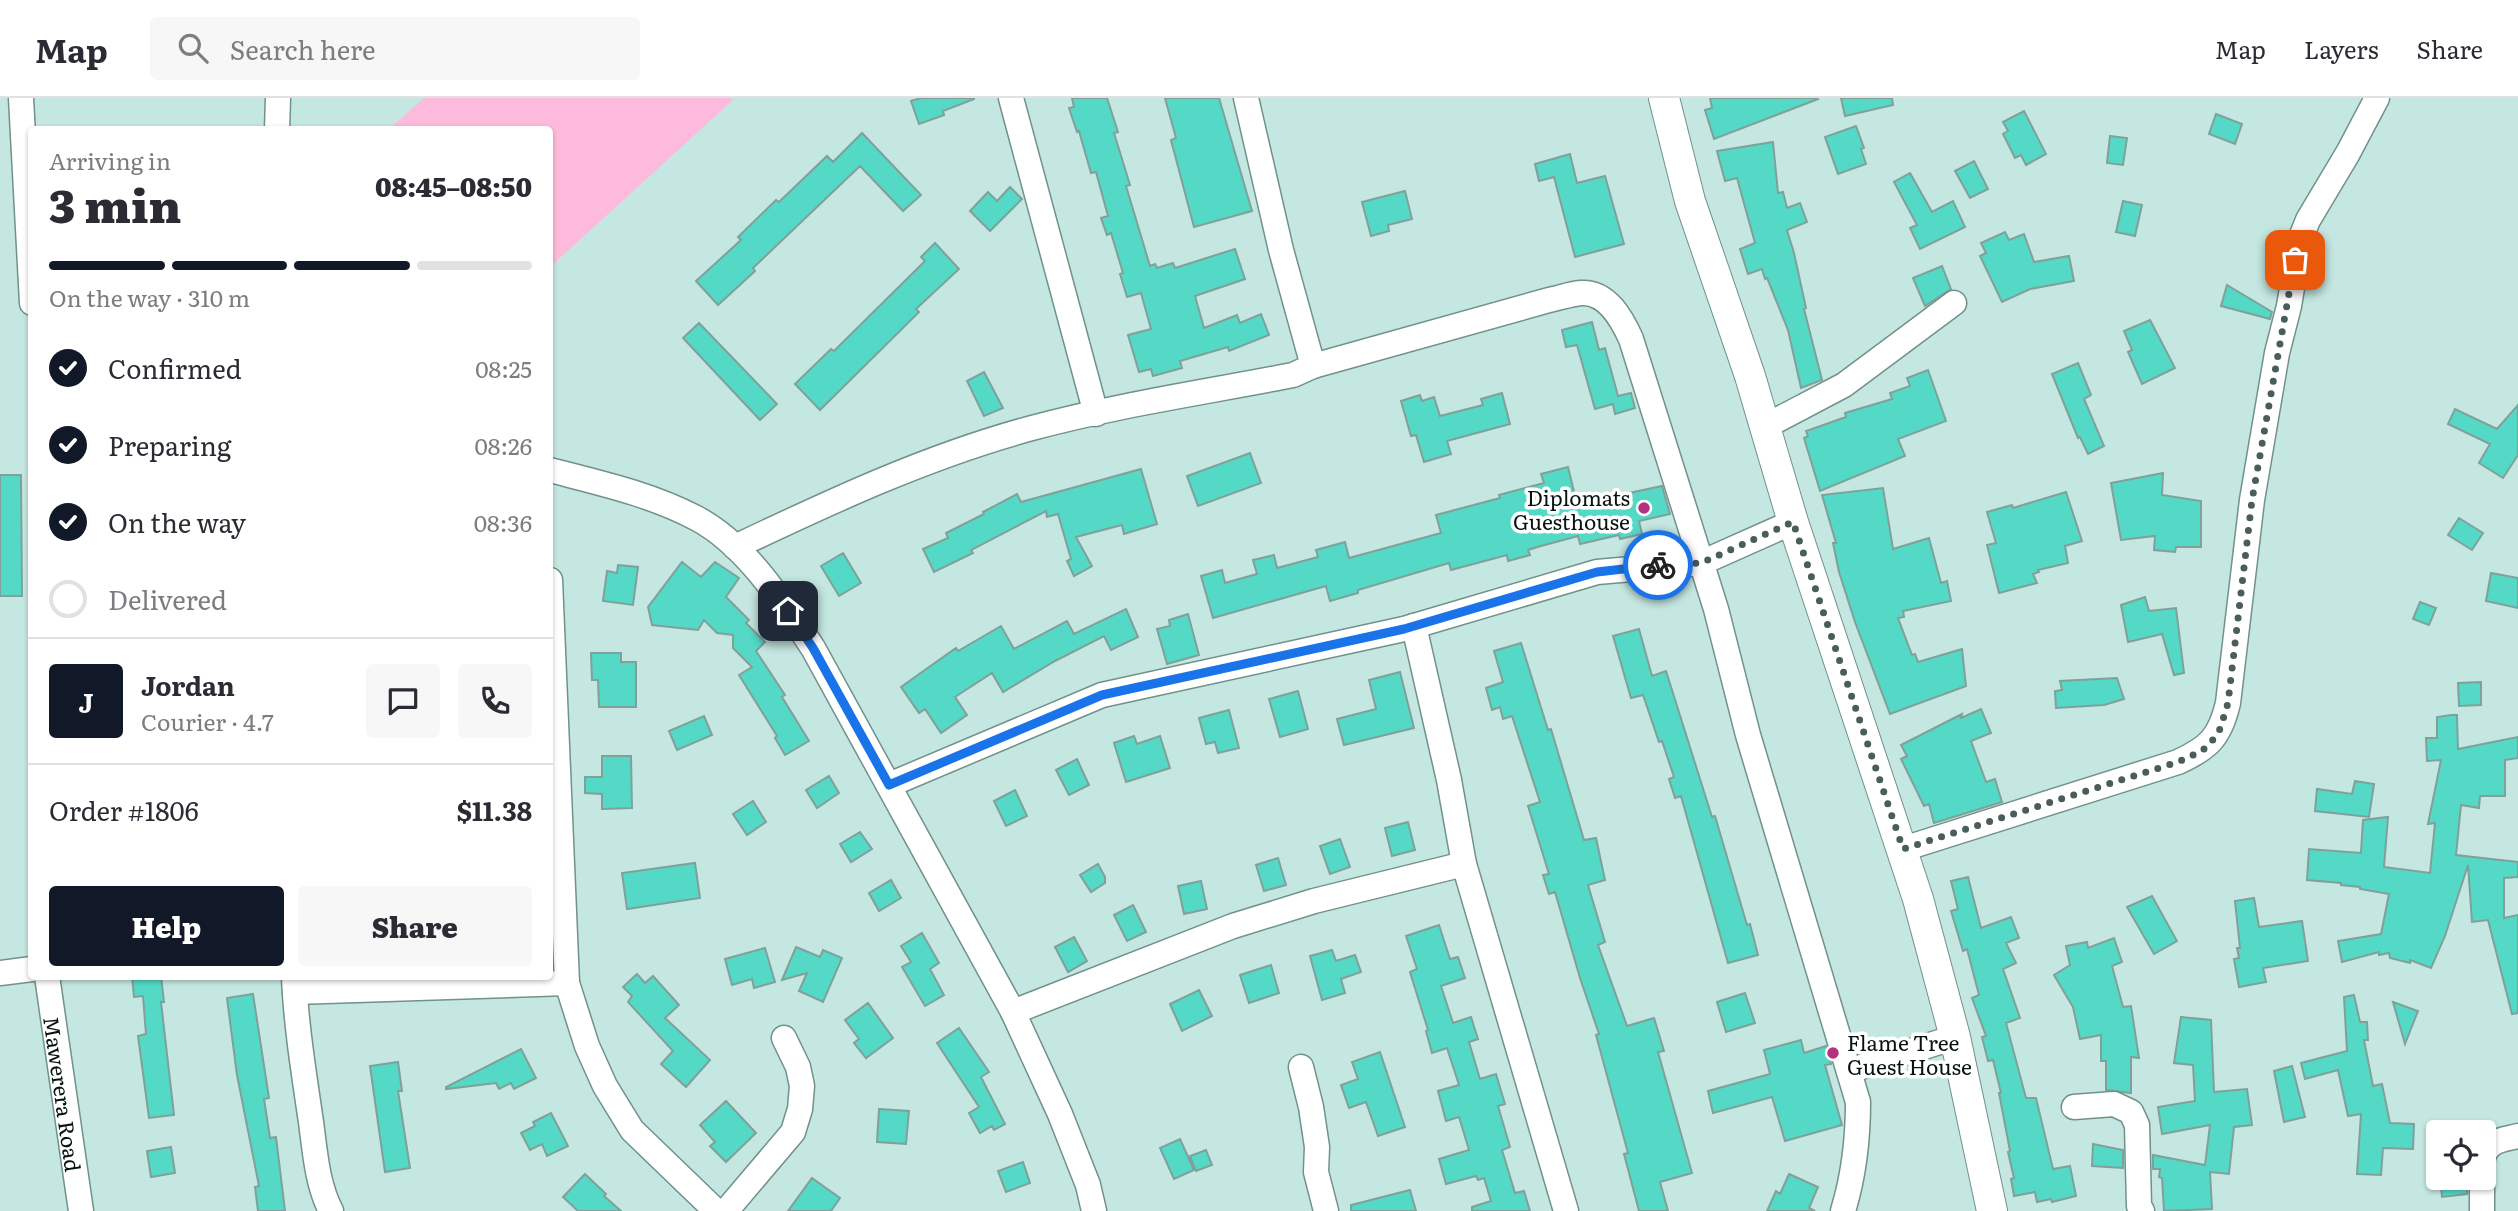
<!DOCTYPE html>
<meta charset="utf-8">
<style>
body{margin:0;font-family:Literata,serif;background:#f7f7f7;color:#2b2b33;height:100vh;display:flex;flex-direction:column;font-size:26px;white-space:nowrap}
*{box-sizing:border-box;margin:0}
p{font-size:23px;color:#7c7c81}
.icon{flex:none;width:38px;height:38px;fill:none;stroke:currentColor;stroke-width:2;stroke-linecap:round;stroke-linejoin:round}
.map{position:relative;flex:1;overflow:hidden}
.drawer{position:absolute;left:28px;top:28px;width:525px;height:854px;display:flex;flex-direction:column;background:#fff;border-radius:7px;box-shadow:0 2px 5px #0004}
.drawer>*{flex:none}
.tools{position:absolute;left:2426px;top:1022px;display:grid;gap:14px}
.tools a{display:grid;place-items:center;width:70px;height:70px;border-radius:7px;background:#fff;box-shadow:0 2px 5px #0004;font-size:35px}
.pin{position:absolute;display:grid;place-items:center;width:60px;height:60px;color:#fff;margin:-30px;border-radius:14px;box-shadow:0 4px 10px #0006}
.courier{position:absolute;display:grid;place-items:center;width:70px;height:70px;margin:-35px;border:5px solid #1a73e8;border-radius:50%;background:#fff;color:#222;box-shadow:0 2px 9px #0007}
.summary em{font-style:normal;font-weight:800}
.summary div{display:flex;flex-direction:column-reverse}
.summary{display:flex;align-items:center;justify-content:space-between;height:119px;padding:0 21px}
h1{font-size:46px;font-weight:800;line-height:52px}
.bar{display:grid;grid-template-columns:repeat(4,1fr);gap:10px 7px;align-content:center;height:84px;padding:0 21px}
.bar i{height:9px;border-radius:5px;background:#e1e1e2}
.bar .active{background:#111827}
.bar p{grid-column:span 4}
.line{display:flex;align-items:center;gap:18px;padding:0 21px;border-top:2px solid #e1e1e2}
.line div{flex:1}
.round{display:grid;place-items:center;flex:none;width:74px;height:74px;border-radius:7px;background:#f7f7f7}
ol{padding:0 21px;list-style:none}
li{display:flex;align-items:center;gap:21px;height:77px}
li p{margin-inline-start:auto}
li .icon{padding:7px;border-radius:50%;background:#111827;color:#fff;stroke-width:4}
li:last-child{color:#7c7c81}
li i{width:38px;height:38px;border:4px solid #e1e1e2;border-radius:50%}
.action{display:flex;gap:14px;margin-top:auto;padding:14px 21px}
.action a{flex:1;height:80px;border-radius:7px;background:#111827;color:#fff;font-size:28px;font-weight:800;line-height:80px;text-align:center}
.action a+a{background:#f7f7f7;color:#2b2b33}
header{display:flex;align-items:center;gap:42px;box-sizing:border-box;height:98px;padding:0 35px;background:#fff;border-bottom:2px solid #e1e1e2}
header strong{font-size:33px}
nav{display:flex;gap:38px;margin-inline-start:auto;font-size:24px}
.search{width:490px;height:63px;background:#f7f7f7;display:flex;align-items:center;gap:18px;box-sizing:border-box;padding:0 24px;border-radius:7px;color:#7c7c81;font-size:26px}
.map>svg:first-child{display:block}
</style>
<header>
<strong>Map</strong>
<div class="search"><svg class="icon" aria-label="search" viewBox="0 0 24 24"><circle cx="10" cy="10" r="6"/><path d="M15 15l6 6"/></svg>Search here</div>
<nav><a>Map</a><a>Layers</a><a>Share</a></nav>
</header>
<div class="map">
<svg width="2518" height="1113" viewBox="0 0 2518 1113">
<rect width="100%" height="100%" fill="#c5e7e1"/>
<path fill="#febadc" d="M424 0H731L733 2 550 169V32L389 31Z"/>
<path fill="#54d9c6" stroke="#80a09a" stroke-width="2" d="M921 0H974V1L943 13 944 17 919 26 911 3Z
M1072 0H1107L1118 34 1114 35 1130 87 1126 88 1150 168 1155 166 1157 170 1173 165 1175 170 1235 151 1245 181 1195 198 1204 230 1237 217 1240 225 1261 216 1269 237 1229 253 1228 249 1180 263 1182 270 1153 278 1151 271 1139 274 1128 237 1151 231 1141 195 1127 199 1120 176 1123 175 1111 135 1107 137 1101 120 1108 118 1096 74 1091 75 1079 33 1077 34 1069 10 1074 9Z
M1165 0H1219L1252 113 1194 129 1171 42 1176 40Z
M1710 0H1817L1818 1 1714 41 1705 12 1712 10Z
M1841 0H1892L1893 7 1845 18Z
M2024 13 2046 56 2026 67 2021 57 2015 60 2003 36 2008 33 2003 24Z
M2216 16 2242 26 2235 46 2209 36Z
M1856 28 1864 50 1861 51 1866 66 1838 76 1825 39Z
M862 35 921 97 903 113 860 68 753 170 755 173 718 207 696 183 741 142 738 139 776 102 779 104 827 58 833 64Z
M2110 38 2127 40 2123 67 2107 65Z
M1773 44 1778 95 1783 94 1787 110 1800 105 1807 124 1787 132 1794 155 1806 210 1804 211 1822 282 1801 290 1788 232 1767 180 1765 181 1762 171 1748 176 1740 151 1755 145 1737 80 1725 83 1717 53Z
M1570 56 1577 85 1605 78 1624 146 1575 159 1554 79 1539 83 1535 66Z
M1974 63 1988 91 1970 100 1955 73Z
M1910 75 1932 114 1953 103 1965 129 1920 151 1910 130 1917 127 1894 84Z
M1010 89 1022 101 990 133 970 113 988 94 997 103Z
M1405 93 1412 121 1388 127 1389 133 1371 138 1362 104Z
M2123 103 2142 107 2135 138 2116 134Z
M2005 134 2009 142 2024 136 2034 164 2069 158 2074 183 2030 191 2002 204 1980 158 1986 155 1981 145Z
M935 145 959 171 916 211 919 214 820 312 795 286 831 251 834 253 925 163 921 159Z
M1942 168 1951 191 1925 208 1913 180Z
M2227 187 2272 214 2270 221 2221 208Z
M2150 222 2175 270 2142 286 2128 254 2132 252 2124 233Z
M1592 224 1599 252 1605 250 1618 298 1631 295 1635 310 1615 316 1613 306 1595 311 1577 247 1566 249 1562 232Z
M699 225 777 306 760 322 683 240Z
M2078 265 2091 297 2084 301 2104 348 2088 356 2080 339 2078 340 2052 276Z
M1928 272 1946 323 1898 341 1905 358 1820 393 1804 340 1808 338 1806 333 1846 319 1845 315 1892 301 1890 295 1910 288 1907 280Z
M984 274 1003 310 984 318 967 283Z
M1502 295 1510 326 1447 343 1451 356 1424 364 1416 337 1411 338 1401 303 1420 297 1422 303 1434 299 1440 318 1483 307 1481 301Z
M2518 307V357L2503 380 2479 365 2490 346 2448 326 2455 311 2497 331Z
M1250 355 1261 385 1198 408 1187 378Z
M1568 369 1577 406 1662 388 1670 416 1639 423 1642 436 1620 441 1619 437 1580 446 1578 438 1541 448 1528 452 1530 457 1508 463 1507 457 1451 472 1449 465 1358 492V495L1330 503 1326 488 1213 520 1201 478 1222 472 1225 485 1257 476 1253 462 1274 457 1277 470 1318 459 1316 452 1345 444 1349 460 1441 435 1436 417 1500 400 1499 397 1544 385 1541 376Z
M1141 371 1157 426 1124 436 1122 427 1076 439 1092 468 1074 478 1067 463 1071 461 1058 416 1047 419 1046 413 971 452 973 455 934 474 923 451 948 440 946 435 984 416 983 414 1017 396 1021 404Z
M2163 375 2162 397 2201 403V449H2176L2175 454 2154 452 2155 438 2121 442 2111 385Z
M0 377H21L22 498H0Z
M1883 390 1893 451 1929 440 1941 485 1947 483 1951 503 1903 513 1904 519 1898 520 1912 557 1915 556 1918 564 1962 551 1966 588 1890 616 1855 524 1839 474 1833 445H1836L1822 397Z
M2066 394 2082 443 2065 448 2068 465 2038 472 2039 474 2033 476 2037 485 1999 495 1987 447 1996 445 1987 414 2012 407 2013 410Z
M2459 420 2483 435 2472 452 2448 437Z
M843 455 861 485 839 498 821 468Z
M682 464 701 479 715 464 739 480 726 499 749 522 746 525 765 544 756 553 785 597 782 599 809 643 785 657 775 640 777 638 739 577 752 569 733 550V537L717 535 704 522 698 532 652 527 648 509Z
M618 467 638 469 633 507 603 503 607 473 617 475Z
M2491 475 2518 480V510L2486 503Z
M2145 499 2149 513 2176 510 2184 575 2174 577 2162 536 2128 544 2121 507Z
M2420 504 2436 510 2429 527 2413 521Z
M1126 511 1138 539 1111 552 1104 538 1055 563 1003 594 992 575 955 599 967 617 941 635 925 611 919 615 901 589 956 550 958 553 1001 528 1014 551 1067 523 1074 536Z
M1188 516 1199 557 1167 566 1157 531 1170 528 1169 522Z
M1639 531 1652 578 1666 573 1712 719 1715 718 1747 827 1750 826 1758 857 1728 865 1681 698 1675 700 1669 681 1674 679 1662 643 1659 644 1643 597 1631 600 1613 538Z
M1521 545 1548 632 1551 631 1584 742 1596 740 1605 782 1588 787 1605 844 1598 847 1627 928 1654 920 1664 953 1658 954 1692 1075 1660 1084 1668 1113H1639L1624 1056 1628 1055 1596 937 1599 936 1580 880 1555 794 1549 796 1543 777 1549 776 1528 708 1540 704 1512 618 1503 621 1500 609 1492 612 1486 590 1503 584 1494 553Z
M591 555H621V564H636V609H599L598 582H592Z
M1400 574 1414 630 1344 647 1337 621 1376 611 1369 582Z
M2117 580 2124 601 2104 607 2056 610 2055 593 2062 592 2060 583Z
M2481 584V607L2459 608 2458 585Z
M1298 593 1308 631 1280 639 1269 601Z
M1981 611 1991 635 1971 643 1986 684 1995 681 2002 704 1934 725 1929 706 1924 708 1901 661 1907 658 1901 647 1962 616 1961 620Z
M1229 612 1239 650 1218 655 1215 644 1206 646 1199 620Z
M2451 617H2457L2458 651 2518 639V660L2505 662V698H2480L2479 710 2461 707 2456 757 2518 764V779L2504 780V820L2518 817V915L2512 916 2488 822 2472 824 2468 767 2445 838 2431 870 2410 862V865L2390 860 2389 855 2379 857V854L2342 864 2338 843 2381 836 2389 796 2360 791V789L2341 787V785L2307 782 2309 751 2361 755 2363 722 2388 719 2384 769 2430 775 2435 725 2428 726 2441 662 2427 663 2426 640H2437V619Z
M704 618 712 637 677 652 669 633Z
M1134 638 1137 646 1160 638 1170 670 1126 684 1114 645Z
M602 658H631L632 710 602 711V696L585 695V679H602Z
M1077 661 1089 687 1069 697 1056 672Z
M829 678 839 695 817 710 806 692Z
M2355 683 2374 686 2369 719 2315 713 2317 691 2352 696Z
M1015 692 1027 718 1006 728 994 703Z
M753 703 766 724 747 737 733 716Z
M1408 724 1415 752 1392 758 1385 730Z
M860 734 872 751 851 764 840 746Z
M1340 741 1350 769 1330 776 1320 748Z
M1278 760 1286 787 1264 793 1256 767Z
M695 765 700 800 627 811 622 775Z
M1098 766 1105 779V785L1091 794 1080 777Z
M1968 779 1981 830 2011 819 2019 840 2006 845 2016 865 2003 871 2020 920 2006 925 2026 1000H2036L2053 1071 2070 1068 2076 1098 2052 1104 2051 1101 2037 1104 2035 1094 2014 1098 2011 1081 2014 1080 2008 1054 2010 1053 1999 995H2001L1993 962 1988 963 1982 939 1986 938 1972 900 1979 897 1967 851 1963 853 1951 813 1958 811 1951 783Z
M891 782 901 800 879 813 869 795Z
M1201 783 1207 811 1184 816 1178 788Z
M2152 798 2177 843 2154 856 2127 809Z
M2254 800 2259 829 2302 823 2308 863 2263 870 2266 884 2239 889 2234 861 2239 860 2237 850H2240L2235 803Z
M1133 807 1146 834 1127 843 1114 817Z
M1439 827 1450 861 1458 859 1465 880 1441 888 1453 925 1471 919 1478 941 1469 944 1480 981 1496 976 1505 1006 1498 1008 1510 1049 1502 1052 1515 1095 1524 1093 1530 1113H1472V1109L1491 1103 1484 1080 1478 1082 1476 1078 1446 1086 1439 1061 1469 1052 1459 1019 1446 1023 1438 993 1459 987 1447 950 1432 955 1426 933 1428 932 1410 874 1417 871 1406 838Z
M922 835 939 865 930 871 944 897 925 908 902 869 911 864 901 848Z
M1074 839 1087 863 1068 874 1055 849Z
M2114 840 2122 864 2112 868 2123 909 2131 908 2139 960 2131 959V995L2106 992V963H2101V937L2080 941 2073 909 2054 877 2070 867 2066 848 2087 844 2088 850Z
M796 849 820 859 823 852 842 860 823 904 799 893 807 875 782 882Z
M765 850 775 884 754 890 752 881 732 887 725 861Z
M1332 852 1336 863 1355 857 1361 874 1341 881 1345 895 1322 902 1310 858Z
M1271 867 1279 895 1249 905 1240 877Z
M637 876 645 885 653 878 679 907 665 920 710 962 686 989 661 966 673 953 628 904 632 898 623 889Z
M132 878H161L164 904H161L174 1017 149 1020 138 938 146 936 143 898 134 899Z
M1199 892 1212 918 1182 933 1170 906Z
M1745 895 1755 925 1726 934 1717 904Z
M253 896 269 1000 264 1001 270 1040 276 1039 285 1113H258L255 1089 259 1088 237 977 227 900Z
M2354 897 2360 924H2367L2368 942H2364L2373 988 2382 986 2390 1025 2414 1026 2413 1051 2383 1050 2381 1077 2357 1076 2361 1016 2348 1018 2338 972 2305 981 2301 965 2347 953 2344 899Z
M2393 904 2418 913 2405 946Z
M868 905 893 940 866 960 854 945 859 941 845 922Z
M2181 919 2211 922 2214 994 2247 991 2252 1027 2234 1029 2229 1076 2210 1074 2212 1111 2164 1113 2162 1080 2159 1079 2160 1071H2153V1057L2205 1067 2210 1027 2162 1036 2158 1009 2195 1003 2193 967 2174 965Z
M959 930 989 974 981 979 1005 1026 994 1032 992 1028 980 1035 969 1015 979 1009 937 945Z
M1801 942 1804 955 1826 948 1831 966 1825 967 1842 1027 1785 1043 1772 999 1713 1015 1708 993 1770 976 1764 952Z
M521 951 536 980 514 991 511 985 499 991 496 985 446 991V989Z
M1380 954 1405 1029 1378 1038 1366 1004 1349 1010 1341 987 1358 981 1352 964Z
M398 964 402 993H398L410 1070 385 1074 370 968Z
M2292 968 2305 1019 2284 1024 2274 973Z
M726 1003 756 1035 726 1064 710 1048 715 1044 700 1027Z
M879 1011 909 1013 906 1046 877 1044Z
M551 1015 568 1048 547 1058 542 1046 530 1052 521 1035 535 1028 533 1024Z
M1180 1041 1194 1072 1174 1081 1160 1050Z
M2093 1046 2123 1052V1070L2092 1068Z
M171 1049 175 1075 151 1079 147 1053Z
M1206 1052 1212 1067 1196 1073 1190 1058Z
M1023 1064 1030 1085 1006 1094 998 1073Z
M585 1076 606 1096 604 1098 621 1113H578L563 1099Z
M1789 1076 1818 1089 1809 1110 1815 1113H1767L1776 1093 1780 1096Z
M812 1080 840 1100 831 1113H788Z
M2440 1080H2467V1096L2442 1099Z
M1410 1092 1416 1113H1351V1107Z"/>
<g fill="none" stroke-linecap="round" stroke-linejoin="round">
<g stroke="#71918b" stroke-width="27">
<g id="minor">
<path d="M21 0 32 205"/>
<path d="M1011 0 1096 316"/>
<path d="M1246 0 1281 152 1313 268"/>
<path d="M277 32 278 0"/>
<path d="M1764 329 1844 287 1954 205"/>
<path d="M550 372C600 385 650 396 696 420 746 446 783 505 813 550L1013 914 1060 1016 1088 1087 1094 1113"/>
<path d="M735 449C832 403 928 358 1032 330 1117 307 1206 294 1293 277L1313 268 1549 202C1559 200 1570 196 1581 195 1607 193 1622 221 1631 241L1716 511 1748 637 1858 1004C1858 1042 1854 1077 1843 1113"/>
<path d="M550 482 567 885 587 948 605 988 632 1032 716 1113"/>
<path d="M1414 528 1449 682 1464 766 1566 1113"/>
<path d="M889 687 1102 597 1404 531 1597 474 1701 465 1793 424"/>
<path d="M1903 751 2178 664C2209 650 2220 639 2228 605L2252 402 2277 255 2289 208 2300 142 2308 122 2348 55 2377 0"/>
<path d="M0 875 32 871"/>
<path id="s1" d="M47 878 81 1113"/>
<path d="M294 879C296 927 304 976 311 1024 315 1054 317 1086 331 1113"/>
<path d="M295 894 567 885"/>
<path d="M1013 914 1233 828 1314 803 1464 766"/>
<path d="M1301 969 1311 1009 1317 1049 1316 1074 1326 1113"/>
<path d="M1849 973 1955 939"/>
<path d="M2074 1009 2114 1006 2131 1014 2137 1027 2139 1108 2142 1113"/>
<path d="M2483 1060C2488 1042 2502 1042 2518 1038"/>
<path d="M2482 1080V1113"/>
<path d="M726 1113 793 1034 800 1011 802 988 798 969 784 940"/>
</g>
</g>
<g stroke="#71918b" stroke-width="32">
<path id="tertiary" d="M1664 0 1690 103 1750 278 1793 424 1918 801 1955 939 1992 1113"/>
</g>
<use href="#minor" stroke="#fff" stroke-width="24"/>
<use href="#tertiary" stroke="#fff" stroke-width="30"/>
</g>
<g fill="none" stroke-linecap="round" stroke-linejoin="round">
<path stroke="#4a5d5a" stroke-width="7" stroke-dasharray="0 12.6" d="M1658 467 1701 465 1793 424 1903 751 2178 664 2202 653 2212 643 2220 631 2228 605 2252 402 2295 162"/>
<path stroke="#1a73e8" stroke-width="9" d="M788 513 813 550 889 687 1102 597 1404 531 1597 474 1658 467"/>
</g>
<g fill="#b33380" stroke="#fff" stroke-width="2.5">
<circle cx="1644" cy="410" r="7"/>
<circle cx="1833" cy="955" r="7"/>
</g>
<g text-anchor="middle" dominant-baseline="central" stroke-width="7" stroke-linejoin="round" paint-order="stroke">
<g font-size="21" fill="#071311" stroke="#fff" text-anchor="end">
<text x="1630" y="398">Diplomats<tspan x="1630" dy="24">Guesthouse</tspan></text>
<text x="1847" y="943" text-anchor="start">Flame Tree<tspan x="1847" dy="24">Guest House</tspan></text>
</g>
<g font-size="21" fill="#071311" stroke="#fff">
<text stroke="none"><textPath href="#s1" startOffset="119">Mawerera Road</textPath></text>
</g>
</g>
</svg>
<div class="tools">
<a><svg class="icon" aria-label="locate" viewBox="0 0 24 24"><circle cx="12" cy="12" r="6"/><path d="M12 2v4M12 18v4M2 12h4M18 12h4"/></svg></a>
</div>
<div class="pin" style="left:2295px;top:162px;background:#ea580c"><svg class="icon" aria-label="bag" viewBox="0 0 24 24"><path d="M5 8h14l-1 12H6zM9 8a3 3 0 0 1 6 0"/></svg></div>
<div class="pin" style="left:788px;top:513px;background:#1f2937"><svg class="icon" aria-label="home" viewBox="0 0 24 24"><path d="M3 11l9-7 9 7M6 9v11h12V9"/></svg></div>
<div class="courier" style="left:1658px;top:467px"><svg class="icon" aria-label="bike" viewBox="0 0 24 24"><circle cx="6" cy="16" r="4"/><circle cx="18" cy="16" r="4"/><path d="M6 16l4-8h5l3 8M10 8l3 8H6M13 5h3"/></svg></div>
<section class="drawer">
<div class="summary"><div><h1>3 min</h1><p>Arriving in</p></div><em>08:45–08:50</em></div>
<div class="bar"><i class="active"></i><i class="active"></i><i class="active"></i><i></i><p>On the way · 310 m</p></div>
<ol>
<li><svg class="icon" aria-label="check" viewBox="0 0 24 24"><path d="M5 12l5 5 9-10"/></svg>Confirmed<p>08:25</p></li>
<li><svg class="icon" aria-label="check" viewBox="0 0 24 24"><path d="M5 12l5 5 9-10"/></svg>Preparing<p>08:26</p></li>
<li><svg class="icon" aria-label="check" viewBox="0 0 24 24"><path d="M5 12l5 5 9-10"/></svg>On the way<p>08:36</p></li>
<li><i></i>Delivered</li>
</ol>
<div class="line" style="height:126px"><b class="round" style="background:#111827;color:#fff">J</b><div><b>Jordan</b><p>Courier · 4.7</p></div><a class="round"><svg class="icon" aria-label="chat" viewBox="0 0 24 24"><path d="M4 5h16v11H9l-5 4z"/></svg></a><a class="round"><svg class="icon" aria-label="phone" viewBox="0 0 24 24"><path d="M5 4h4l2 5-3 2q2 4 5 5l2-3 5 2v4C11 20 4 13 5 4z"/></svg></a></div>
<div class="line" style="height:91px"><div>Order #1806</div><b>$11.38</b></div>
<div class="action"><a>Help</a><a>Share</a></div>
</section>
</div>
